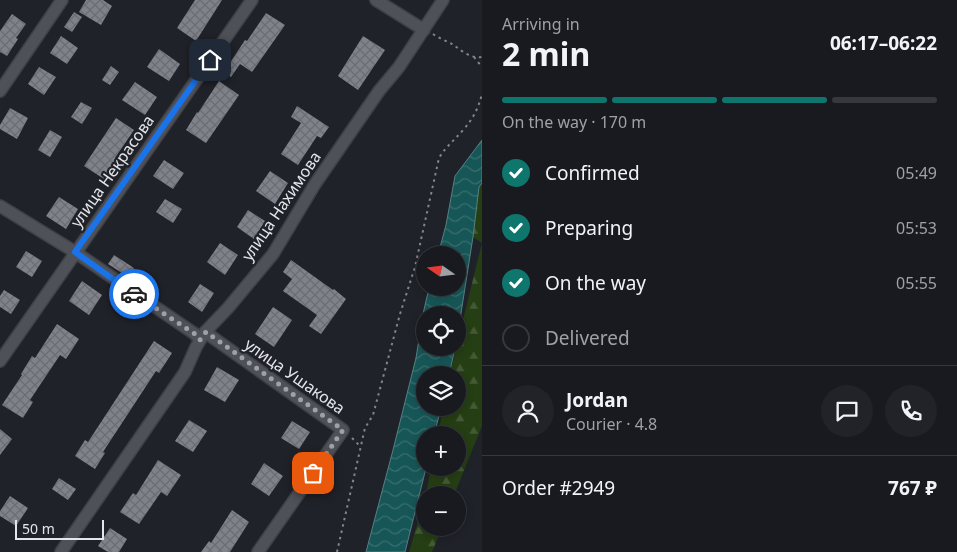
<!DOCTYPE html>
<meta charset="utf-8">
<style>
body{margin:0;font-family:"Noto Sans",sans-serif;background:#212328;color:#f1f3f6;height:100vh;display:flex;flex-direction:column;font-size:19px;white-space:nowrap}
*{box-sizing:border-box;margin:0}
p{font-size:16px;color:#9fa1a4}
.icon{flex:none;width:28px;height:28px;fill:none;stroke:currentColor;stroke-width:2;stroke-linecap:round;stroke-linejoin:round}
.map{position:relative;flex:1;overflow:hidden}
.sheet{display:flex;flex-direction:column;background:#181a1f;width:475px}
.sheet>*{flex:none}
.needle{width:32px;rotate:284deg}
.buttons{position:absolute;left:416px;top:246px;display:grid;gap:10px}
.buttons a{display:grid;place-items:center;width:50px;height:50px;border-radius:50%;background:#181a1f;box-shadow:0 2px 8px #0003,0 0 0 1px #36383d;font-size:25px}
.scale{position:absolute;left:15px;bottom:12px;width:89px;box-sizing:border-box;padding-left:5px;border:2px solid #e4e6ea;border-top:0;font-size:14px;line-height:18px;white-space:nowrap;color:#e4e6ea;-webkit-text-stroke:4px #202229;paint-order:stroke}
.pin{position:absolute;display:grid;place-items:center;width:42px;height:42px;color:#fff;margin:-21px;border-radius:10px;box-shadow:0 2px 8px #0006}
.courier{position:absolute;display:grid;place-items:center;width:50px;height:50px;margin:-25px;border:4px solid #1a73e8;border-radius:50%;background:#fff;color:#222;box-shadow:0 1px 6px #0007}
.head em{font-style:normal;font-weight:700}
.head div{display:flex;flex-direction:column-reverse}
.head{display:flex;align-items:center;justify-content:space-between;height:85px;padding:0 20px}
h1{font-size:32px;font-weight:700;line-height:38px}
.bar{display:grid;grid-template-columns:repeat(4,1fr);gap:8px 5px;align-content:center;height:60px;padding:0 20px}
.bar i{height:6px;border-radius:4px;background:#36383d}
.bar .on{background:#0f766e}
.bar p{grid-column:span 4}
.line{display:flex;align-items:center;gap:12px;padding:0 20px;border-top:1px solid #36383d}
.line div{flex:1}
.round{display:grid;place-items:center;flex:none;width:52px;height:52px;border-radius:26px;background:#212328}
ol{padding:0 20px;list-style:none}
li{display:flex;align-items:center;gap:15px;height:55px}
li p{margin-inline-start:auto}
li .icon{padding:5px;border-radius:50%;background:#0f766e;color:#fff;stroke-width:4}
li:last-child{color:#9fa1a4}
li i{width:28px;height:28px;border:2px solid #36383d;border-radius:50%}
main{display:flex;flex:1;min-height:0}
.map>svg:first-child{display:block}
</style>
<main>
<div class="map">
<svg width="482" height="552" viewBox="0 0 482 552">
<defs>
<pattern id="forest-firs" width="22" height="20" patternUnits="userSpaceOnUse" patternTransform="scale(1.25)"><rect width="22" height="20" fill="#253e13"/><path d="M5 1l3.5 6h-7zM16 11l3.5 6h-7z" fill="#445a36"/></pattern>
<pattern id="water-waves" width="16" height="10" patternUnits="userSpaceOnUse" patternTransform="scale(1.25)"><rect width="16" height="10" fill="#175657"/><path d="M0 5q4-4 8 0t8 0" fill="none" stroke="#396e6f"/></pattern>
<pattern id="building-cross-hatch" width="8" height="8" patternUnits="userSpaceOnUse" patternTransform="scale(1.25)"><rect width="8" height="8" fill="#80828b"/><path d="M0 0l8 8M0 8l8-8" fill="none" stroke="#6b6d73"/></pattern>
</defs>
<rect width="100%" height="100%" fill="#202229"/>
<path fill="url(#forest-firs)" d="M482 183V426L454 495H426L431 468H458V435H438L443 408H458V375H450L456 348H458V340L482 243 473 237 479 187Z
M425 498V528H442L432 552H409Z"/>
<path fill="url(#water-waves)" stroke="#548183" d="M482 140V183L479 187 473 237 458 332V315H425V348H455L449 375H425V408H441L434 435H425V468H426L405 552H366L393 450 416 358 423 314 429 288H458V255H438L446 225 455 176Z"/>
<path fill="url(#building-cross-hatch)" d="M86 0H103L112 6 101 25 79 12Z
M195 0H222L196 41 177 28Z
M74 12 82 17 72 32 64 27Z
M266 13 285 25 252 72 240 64 231 77 224 72 245 40 247 41Z
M12 14 26 24 16 38 18 39 7 56 0 52V31Z
M61 36 78 48 67 64 50 53Z
M363 36 385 50 358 90 338 76Z
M159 49 180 64 169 81 147 67Z
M111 66 119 72 110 85 102 80Z
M39 67 56 77 44 95 28 84Z
M219 81 239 95 206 143 186 130 197 112 198 113Z
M135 82 157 97 145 115 122 100Z
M81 102 92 108 82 124 71 117Z
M297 106 329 127 321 138 317 136 298 165 281 154 301 123 291 117Z
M10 108 28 118 17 139 0 129V125Z
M116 118 134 130 115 158 117 159 104 179 84 166Z
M50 130 62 137 50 157 38 150Z
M164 160 184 173 173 189 153 176Z
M270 171 288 183 275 204 256 191Z
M59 197 78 209 66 229 46 216Z
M165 199 182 209 173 223 156 212Z
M248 210 265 221 254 239 237 227Z
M220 243 238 255 225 275 207 262Z
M26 251 42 261 32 277 16 267Z
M114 255 134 268 128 277 108 264Z
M291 260 333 290 334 289 346 299 321 334 309 326 317 315 283 291 292 279 283 272Z
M82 281 102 295 89 315 69 301Z
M200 284 214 293 202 312 188 302Z
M4 290 20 300 11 314 0 307V296Z
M273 307 292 320 274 347 255 334Z
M57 324 79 339 66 359 60 355 30 400 33 402 23 418 2 405 22 375 21 374 32 356 35 358Z
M154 341 172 353 159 373 156 371 103 452 105 453 95 469 75 456 85 440 88 442Z
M217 367 239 380 225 402 204 390Z
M189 420 207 431 193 452 175 441Z
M292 421 310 432 299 449 281 438Z
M0 429 12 439 0 455Z
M158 460 181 475 167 496 161 492 139 524 120 512 133 493 136 495Z
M264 463 283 476 269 496 251 484Z
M59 478 76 489 68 500 52 489Z
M10 496 28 508 16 526 0 516V511Z
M232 510 249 522 230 552H201L209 541 211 543Z
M110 528 127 539 119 552H108L98 546Z"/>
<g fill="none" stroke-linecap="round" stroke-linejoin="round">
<g stroke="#3e4045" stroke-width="14">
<path id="street" d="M376 0 424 30
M0 91 62 0
M0 206 75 252 195 334 200 340
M205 332 343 430 258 552
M0 361 252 0
M61 552 185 372 196 347 205 332 228 308 273 254 315 184 379 91 399 67 443 0"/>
</g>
<path stroke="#83858b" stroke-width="2" stroke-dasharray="2.5 4" stroke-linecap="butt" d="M433 34C439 38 446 41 452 44 461 50 470 59 482 57
M474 57 482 67
M352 438 361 447
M337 552 365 428 373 415 400 314 415 267 439 158C446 146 454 141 463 130 473 119 478 109 482 94"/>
<use href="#street" stroke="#4e5158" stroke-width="11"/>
</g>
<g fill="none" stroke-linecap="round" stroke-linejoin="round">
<path stroke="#9fa1a6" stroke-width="5" stroke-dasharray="0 9" d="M134 294 195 334 200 340 206 332 343 430 313 473"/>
<path stroke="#1a73e8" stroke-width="6" d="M134 294 75 252 210 60"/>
</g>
<g text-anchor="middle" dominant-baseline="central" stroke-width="4.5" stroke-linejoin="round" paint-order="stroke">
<g font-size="16" fill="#e4e6ea" stroke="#202229">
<text transform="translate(112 171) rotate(-55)">улица Некрасова</text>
<text transform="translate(281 206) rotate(-56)">улица Нахимова</text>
<text transform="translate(295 376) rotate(35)">улица Ушакова</text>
</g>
</g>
</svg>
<div class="buttons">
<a><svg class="needle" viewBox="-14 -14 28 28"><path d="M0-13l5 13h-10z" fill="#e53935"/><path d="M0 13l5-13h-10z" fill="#9fa1a4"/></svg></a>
<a><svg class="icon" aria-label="locate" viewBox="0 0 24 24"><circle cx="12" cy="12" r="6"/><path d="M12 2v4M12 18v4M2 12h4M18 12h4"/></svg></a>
<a><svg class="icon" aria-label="layers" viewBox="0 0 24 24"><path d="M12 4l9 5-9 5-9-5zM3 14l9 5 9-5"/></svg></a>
<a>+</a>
<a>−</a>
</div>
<div class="scale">50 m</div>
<div class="pin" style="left:313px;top:473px;background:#ea580c"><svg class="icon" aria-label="bag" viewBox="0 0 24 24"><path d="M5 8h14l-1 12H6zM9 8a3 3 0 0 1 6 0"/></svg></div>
<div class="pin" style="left:210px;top:60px;background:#1f2937"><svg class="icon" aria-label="home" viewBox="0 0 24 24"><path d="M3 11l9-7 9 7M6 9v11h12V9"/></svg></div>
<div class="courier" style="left:134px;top:294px"><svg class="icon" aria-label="car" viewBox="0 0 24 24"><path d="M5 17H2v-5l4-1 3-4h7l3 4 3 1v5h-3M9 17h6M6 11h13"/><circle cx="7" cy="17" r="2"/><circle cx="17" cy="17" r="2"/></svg></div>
</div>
<section class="sheet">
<div class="head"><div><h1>2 min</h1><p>Arriving in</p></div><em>06:17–06:22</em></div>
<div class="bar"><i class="on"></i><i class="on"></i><i class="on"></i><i></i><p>On the way · 170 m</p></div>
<ol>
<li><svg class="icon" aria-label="check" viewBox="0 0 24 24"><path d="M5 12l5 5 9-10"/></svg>Confirmed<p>05:49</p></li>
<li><svg class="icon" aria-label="check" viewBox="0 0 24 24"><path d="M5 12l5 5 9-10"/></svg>Preparing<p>05:53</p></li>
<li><svg class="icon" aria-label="check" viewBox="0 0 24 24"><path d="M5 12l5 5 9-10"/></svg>On the way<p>05:55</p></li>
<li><i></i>Delivered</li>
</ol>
<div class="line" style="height:90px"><a class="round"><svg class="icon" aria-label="person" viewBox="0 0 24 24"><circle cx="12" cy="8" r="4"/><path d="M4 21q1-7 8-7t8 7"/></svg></a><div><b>Jordan</b><p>Courier · 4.8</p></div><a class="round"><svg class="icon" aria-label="chat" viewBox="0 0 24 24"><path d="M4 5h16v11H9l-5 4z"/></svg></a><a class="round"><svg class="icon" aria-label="phone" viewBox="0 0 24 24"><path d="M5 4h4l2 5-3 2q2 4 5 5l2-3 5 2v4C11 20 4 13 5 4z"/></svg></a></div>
<div class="line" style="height:65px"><div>Order #2949</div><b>767 ₽</b></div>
</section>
</main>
